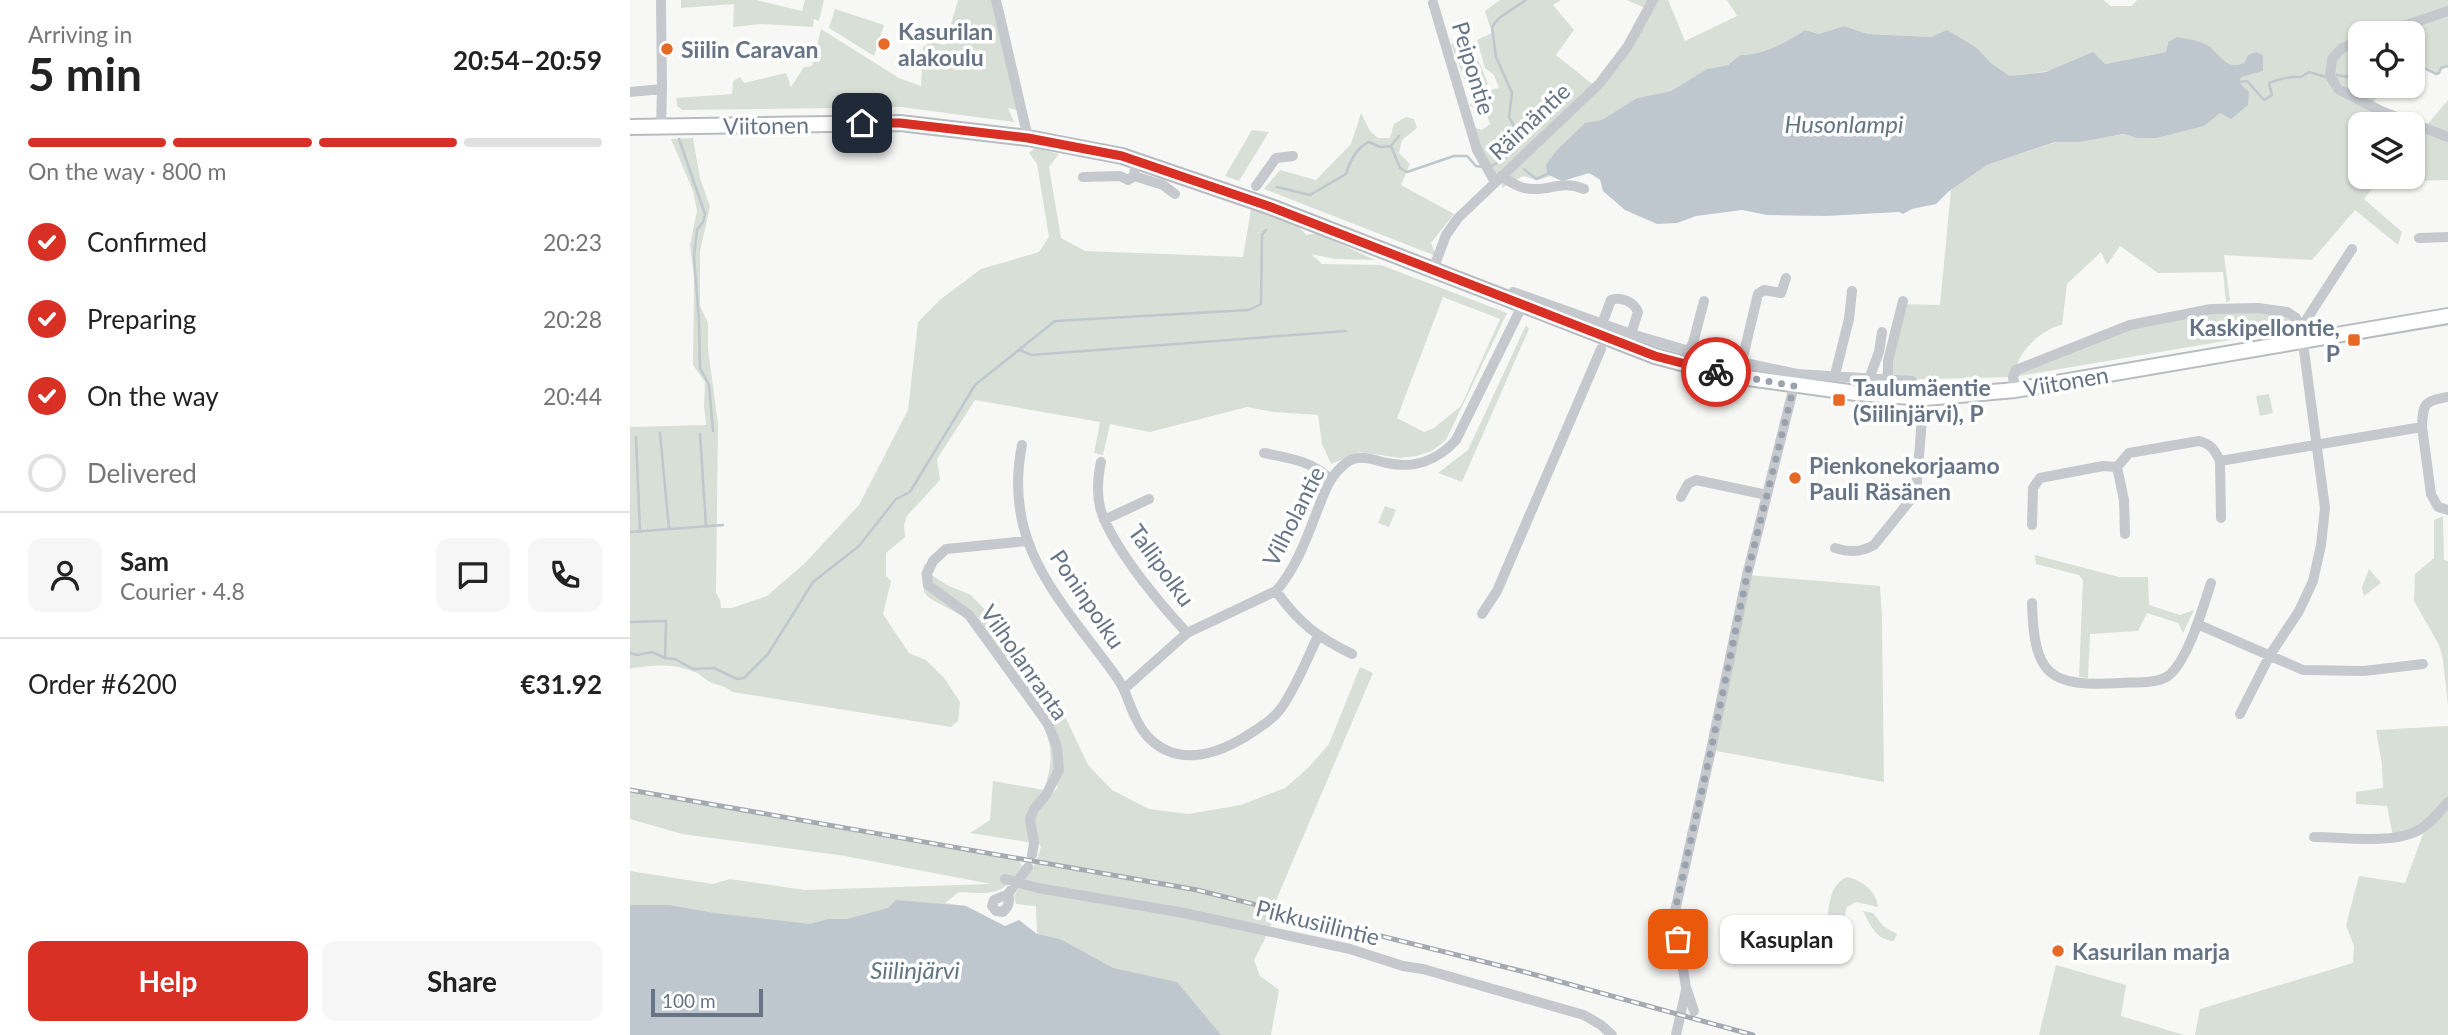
<!DOCTYPE html>
<meta charset="utf-8">
<style>
body{margin:0;font-family:Lato,sans-serif;background:#f6f6f6;color:#222;height:100vh;display:flex;flex-direction:column;font-size:26px;white-space:nowrap}
*{box-sizing:border-box;margin:0}
p{font-size:23px;color:#767676}
.icon{flex:none;width:38px;height:38px;fill:none;stroke:currentColor;stroke-width:2;stroke-linecap:round;stroke-linejoin:round}
.map{position:relative;flex:1;overflow:hidden}
.side{display:flex;flex-direction:column;background:#fff;width:630px}
.side>*{flex:none}
.tools{position:absolute;left:1718px;top:21px;display:grid;gap:14px}
.tools a{display:grid;place-items:center;width:77px;height:77px;border-radius:14px;background:#fff;box-shadow:0 2px 5px #0004;font-size:35px}
.scale{position:absolute;left:21px;bottom:18px;width:112px;box-sizing:border-box;padding-left:7px;border:4px solid #667486;border-top:0;font-size:19px;line-height:24px;white-space:nowrap;color:#667486;-webkit-text-stroke:5px #fff;paint-order:stroke}
.pin{position:absolute;display:grid;place-items:center;width:60px;height:60px;color:#fff;margin:-30px;border-radius:14px;box-shadow:0 4px 10px #0006}
.courier{position:absolute;display:grid;place-items:center;width:70px;height:70px;margin:-35px;border:5px solid #d93025;border-radius:50%;background:#fff;color:#222;box-shadow:0 2px 9px #0007}
.bubble{position:absolute;height:49px;border-radius:14px;background:#fff;box-shadow:0 2px 5px #0004;font-size:23px;font-weight:700;line-height:49px;text-align:center}
.headline em{font-style:normal;font-weight:700}
.headline div{display:flex;flex-direction:column-reverse}
.headline{display:flex;align-items:center;justify-content:space-between;height:119px;padding:0 28px}
h1{font-size:46px;font-weight:700;line-height:52px}
.bar{display:grid;grid-template-columns:repeat(4,1fr);gap:10px 7px;align-content:center;height:84px;padding:0 28px}
.bar i{height:9px;border-radius:5px;background:#e0e0e0}
.bar .active{background:#d93025}
.bar p{grid-column:span 4}
.line{display:flex;align-items:center;gap:18px;padding:0 28px;border-top:2px solid #e0e0e0}
.line div{flex:1}
.round{display:grid;place-items:center;flex:none;width:74px;height:74px;border-radius:14px;background:#f6f6f6}
ol{padding:0 28px;list-style:none}
li{display:flex;align-items:center;gap:21px;height:77px}
li p{margin-inline-start:auto}
li .icon{padding:7px;border-radius:50%;background:#d93025;color:#fff;stroke-width:4}
li:last-child{color:#767676}
li i{width:38px;height:38px;border:4px solid #e0e0e0;border-radius:50%}
.primary-button{display:flex;gap:14px;margin-top:auto;padding:14px 28px}
.primary-button a{flex:1;height:80px;border-radius:14px;background:#d93025;color:#fff;font-size:28px;font-weight:700;line-height:80px;text-align:center}
.primary-button a+a{background:#f6f6f6;color:#222}
main{display:flex;flex:1;min-height:0}
.map>svg:first-child{display:block}
</style>
<main>
<section class="side">
<div class="headline"><div><h1>5 min</h1><p>Arriving in</p></div><em>20:54–20:59</em></div>
<div class="bar"><i class="active"></i><i class="active"></i><i class="active"></i><i></i><p>On the way · 800 m</p></div>
<ol>
<li><svg class="icon" aria-label="check" viewBox="0 0 24 24"><path d="M5 12l5 5 9-10"/></svg>Confirmed<p>20:23</p></li>
<li><svg class="icon" aria-label="check" viewBox="0 0 24 24"><path d="M5 12l5 5 9-10"/></svg>Preparing<p>20:28</p></li>
<li><svg class="icon" aria-label="check" viewBox="0 0 24 24"><path d="M5 12l5 5 9-10"/></svg>On the way<p>20:44</p></li>
<li><i></i>Delivered</li>
</ol>
<div class="line" style="height:126px"><a class="round"><svg class="icon" aria-label="person" viewBox="0 0 24 24"><circle cx="12" cy="8" r="4"/><path d="M4 21q1-7 8-7t8 7"/></svg></a><div><b>Sam</b><p>Courier · 4.8</p></div><a class="round"><svg class="icon" aria-label="chat" viewBox="0 0 24 24"><path d="M4 5h16v11H9l-5 4z"/></svg></a><a class="round"><svg class="icon" aria-label="phone" viewBox="0 0 24 24"><path d="M5 4h4l2 5-3 2q2 4 5 5l2-3 5 2v4C11 20 4 13 5 4z"/></svg></a></div>
<div class="line" style="height:91px"><div>Order #6200</div><b>€31.92</b></div>
<div class="primary-button"><a>Help</a><a>Share</a></div>
</section>
<div class="map">
<svg width="1818" height="1035" viewBox="0 0 1818 1035">
<rect width="100%" height="100%" fill="#f7f8f5"/>
<path fill="#d8dfd6" fill-rule="evenodd" d="M51 0H126L172 11 175 0H194L189 21 184 19 183 27 131 24 103 27 104 4 51 8Z
M328 0H366L392 111 378 108 384 122 271 107 52 110 47 106 46 98 102 94 103 81 110 77 114 83 156 73 161 87 174 67 182 66 191 29 269 78 291 86 293 47 300 42 315 45Z
M870 0H931L923 5 944 30 926 55 966 87 1018 9 996 0H1038L1055 41 1107 16 1097 0H1473L1481 6H1502L1507 0H1818V66L1811 68 1809 73 1806 74 1794 68 1788 72 1783 70V33H1731V86H1750L1744 103 1796 126 1818 100V180L1748 182 1734 199 1772 232 1768 245 1725 210 1682 260 1594 255 1600 301 1596 302 1593 272 1528 273 1490 246 1477 265 1471 252 1437 284 1432 325C1414 328 1389 350 1386 369L1500 325 1554 313 1657 312 1671 328 1383 377 1258 380 1252 374 1269 304 1310 305 1321 190 1357 165 1426 142H1450L1495 134 1507 138H1527L1574 126 1538 42 1536 52 1475 64 1380 76 1361 63 1347 48 1301 37 1238 34 1214 26 1189 34 1175 30C1155 43 1134 55 1110 55L1098 65 1077 69 1041 91 1007 98 991 109 970 180 959 173 932 181 921 176 908 180 893 176 872 188 871 177 865 182 840 126 852 130 860 124 856 112 840 106 846 93 869 88 864 75 855 68 847 40 862 33 855 11ZM1731 124H1783V177H1731Z
M205 9 254 25 244 56 199 28Z
M839 37 858 84 839 91 821 44Z
M731 113 740 131 748 138H760L764 124 776 117 784 119 787 128 772 140 769 153 780 164 771 185 824 214 801 243 806 256 634 189 650 170 686 180 721 144Z
M622 130 639 132 609 181 595 176Z
M63 138 70 178 80 207 70 251V306L78 323V349L88 424 86 593 90 600 91 608H102L137 596 175 563 229 505 278 410 288 322 311 299 351 269 409 252 419 237 407 164 399 153 405 148 429 154 419 167 431 238 455 251 613 257 621 209C637 213 667 220 676 235L687 233 745 260 705 259 681 254 692 264 751 265 877 313 816 440 802 451 787 456 770 458 730 452 701 464 692 444 688 415 644 412 617 407 520 432 480 424 473 455 464 453 470 422 345 400 307 459 310 480 277 516 274 525 275 537 256 553V576L261 581 253 614 279 653 296 660 315 679 330 702 328 721 321 727 102 692C96 686 90 686 82 683 75 680 70 673 62 671 42 663 20 665 0 669V427L76 425 74 406 75 382 63 365 64 279 60 245 67 211 63 191 41 139ZM813 297 870 319 831 406 804 428 794 432 767 418Z
M896 325 899 329 832 482 808 473 838 450Z
M1639 394 1643 413 1630 416 1626 396Z
M755 506 766 510 759 527 748 523Z
M1813 516 1814 560 1818 561V706L1813 660 1809 645 1784 601 1785 574 1804 558V520Z
M1405 555 1489 577H1518L1519 605 1550 615 1564 610 1553 633 1548 623 1517 613 1508 631 1460 634 1458 678 1449 677 1453 580 1449 575 1406 564Z
M295 563 302 575 317 585 341 595 358 613 426 697 458 765 482 790 519 809 558 814 611 805 655 788 678 768 699 744 730 667 743 673 647 898C646 920 634 941 624 960L630 976 649 990 641 1035H420L375 1011 360 992 359 974 368 951 380 943 407 934 406 906 386 904 384 896 406 862 411 847C393 823 412 805 428 787L424 780 416 795 404 809 400 819 404 843 340 833 360 820 363 781 414 790C422 764 424 750 413 725L336 618 299 598 294 592 291 573Z
M1739 569 1751 583 1734 596 1732 587Z
M1117 575 1250 586 1252 617 1254 782 1081 750Z
M1818 726V1035H1565L1570 1009 1723 963 1724 946 1716 925 1729 876 1775 883 1796 826 1763 837 1757 806 1726 804V792L1753 788 1752 765 1746 730Z
M0 790 387 858 392 866C374 896 363 894 329 892L315 903 336 906 330 923 316 940 0 917V871L83 884 100 879 175 890 361 884 215 856 52 834 0 819Z
M1217 877C1232 880 1247 892 1248 907L1226 902 1217 907 1211 929 1204 930 1196 927C1200 909 1197 886 1217 877Z
M1233 911 1243 913 1253 926 1267 934 1264 941C1246 940 1241 926 1233 911Z
M1426 965 1496 985 1491 1016 1554 1035H1409Z"/>
<path fill="#bec7cd" d="M1214 26 1238 34 1301 37 1317 30 1347 48 1361 63 1380 76 1416 72 1463 52 1475 64 1536 52 1538 42 1547 37C1556 39 1567 40 1575 44 1589 51 1595 72 1614 63L1618 55 1626 52 1633 55V71L1611 77 1609 82 1619 92 1618 105 1601 119 1590 113 1574 126 1527 138H1507L1494 134 1450 142H1425L1357 165 1318 192 1306 204 1282 209 1273 214 1269 212 1196 216 1137 215 1112 210 1066 216 1047 223 1027 224 995 210 973 191 970 179 959 173 932 181 917 174 916 165 926 151 955 123 972 120 1007 98 1041 91 1077 69 1098 65 1110 55C1134 55 1155 43 1175 30L1189 34Z
M266 900 336 906 375 926 389 920 407 934 430 939 483 968 547 982 591 1035H0V905H39L84 913 180 924 198 919H217L258 908Z"/>
<g fill="none" stroke-linecap="round" stroke-linejoin="round">
<path stroke="#bec7cd" stroke-width="2.5" d="M1783 70 1788 72 1794 68 1806 74 1809 73 1811 68 1818 66
M1707 75 1717 77 1722 72H1731
M1609 82 1617 81 1634 100 1642 95 1639 83C1648 79 1662 76 1671 77L1679 72 1696 77
M49 139 75 214 73 222 67 230 64 256 69 322 70 368 79 385 83 431
M761 146 769 136
M860 167 880 155 893 142 879 117 882 93 866 57 862 27 869 18 896 0
M894 169 906 179 917 174
M647 187 680 195 716 174C720 161 727 147 739 142L750 147 761 146 770 168 777 172 824 156H837L846 166 854 167
M390 350 401 355 716 331
M30 433 39 529
M70 434 76 526
M6 437 10 532
M0 532 93 525
M0 622 36 621 35 658
M0 653 7 655 22 652 35 658 45 659 63 669 84 668 107 679 114 678 138 654 183 582 229 546 266 499 280 492 345 385 425 321 619 310 631 304 632 235 636 230"/>
<g stroke="#b8bbc0" stroke-width="18">
<path id="major" d="M0 127 270 123 398 138 492 156 641 207 1025 356 1096 375 1226 393 1295 398 1385 390 1818 316"/>
</g>
<path stroke="#c5c8cc" stroke-width="10" d="M31 0 32 89
M366 0 398 138
M803 3 847 150 865 182
M1753 33 1818 11
M1731 41 1712 48 1702 59 1700 76 1708 89 1751 111 1818 137
M0 92 32 89 31 126
M506 161 504 176 533 185 545 194
M871 176C881 182 890 189 903 189 922 190 932 180 954 189
M453 177 490 176 498 180 504 176
M626 186 646 158 663 156
M1789 238 1818 237
M803 270 816 235 828 218 970 83 998 46 1023 0
M883 292 1001 334 1063 352 1167 374 1282 381 1281 397
M972 324 981 300C991 296 1004 302 1008 312L1001 334
M1671 328 1722 249
M1059 350 1063 343 1074 301
M1112 361 1128 294 1134 290 1151 293 1156 278
M1205 375 1219 319 1222 291
M1239 379 1249 352 1252 332
M1258 380V361L1273 301
M1385 390 1383 377 1386 370 1500 325 1581 309 1628 308 1657 312 1666 318 1671 328 1695 508 1691 545 1683 581 1669 611 1640 655 1610 714
M1792 427 1801 494 1808 507 1818 510
M392 445C373 540 424 593 477 664 483 672 490 681 494 690 501 706 506 724 518 737 547 767 585 755 615 737 629 728 643 720 652 707 667 685 677 659 688 636
M634 453C659 458 682 461 700 479
M1590 461 1591 518
M471 462C467 481 466 503 475 521 491 557 530 604 557 633
M1051 497 1058 484 1066 480 1137 495
M474 520 519 499
M1402 525 1403 488 1410 478 1473 466 1487 467
M1495 534 1494 500 1487 467 1499 453 1569 441C1581 444 1585 450 1590 461L1792 427C1793 403 1794 401 1818 397
M397 541 316 549 303 561 297 574 298 585 339 615 418 724 427 747 429 770 416 795 404 809 400 819 404 843 402 855
M1205 548C1219 552 1230 553 1244 545L1286 493 1292 419 1289 409
M646 591C669 623 687 637 722 654
M1402 603C1404 676 1419 687 1490 683 1504 682 1526 684 1538 676 1558 661 1573 607 1581 583
M852 614 867 591 971 349
M1567 624 1673 670 1734 671 1793 664
M494 689 557 633 646 591C665 570 676 540 686 514 694 494 698 477 716 463 729 453 743 460 757 463 784 469 808 460 826 440L892 306
M1684 837C1713 837 1759 844 1785 832 1798 826 1809 813 1818 802
M375 879 408 888 554 913 720 949 773 966 793 969 954 1015 971 1025 982 1035
M378 894C380 902 379 906 373 912L366 911 362 906 364 900 378 894 398 867
M1064 1011 1056 987 1044 916 1081 750 1117 575 1167 374
M1046 1035 1056 990"/>
<use href="#major" stroke="#fff" stroke-width="14"/>
<g stroke="#a5aab1" stroke-width="5">
<path id="rail" d="M0 790 567 890 895 972 1123 1035"/>
</g>
<use href="#rail" stroke="#fff" stroke-width="2.5" stroke-dasharray="8" stroke-linecap="butt"/>
</g>
<g fill="none" stroke-linecap="round" stroke-linejoin="round">
<path stroke="#99a2ad" stroke-width="7" stroke-dasharray="0 12.6" d="M1048 939 1044 915 1081 750 1117 575 1164 386 1086 372"/>
<path stroke="#d93025" stroke-width="9" d="M232 123H270L398 138 492 156 641 207 1025 356 1086 372"/>
</g>
<g fill="#e66926" stroke="#fff" stroke-width="2.5">
<circle cx="254" cy="44" r="7"/>
<circle cx="37" cy="49" r="7"/>
<rect x="1717" y="333" width="14" height="14" rx="3.5"/>
<rect x="1202" y="393" width="14" height="14" rx="3.5"/>
<circle cx="1165" cy="478" r="7"/>
<circle cx="1428" cy="951" r="7"/>
</g>
<g text-anchor="middle" dominant-baseline="central" stroke-width="7" stroke-linejoin="round" paint-order="stroke">
<g font-size="23" font-weight="bold" fill="#667486" stroke="#fff" text-anchor="start">
<text x="268" y="31">Kasurilan<tspan x="268" dy="26">alakoulu</tspan></text>
<text x="51" y="49">Siilin Caravan</text>
<text x="1710" y="327" text-anchor="end">Kaskipellontie,<tspan x="1710" dy="26">P</tspan></text>
<text x="1223" y="387">Taulumäentie<tspan x="1223" dy="26">(Siilinjärvi), P</tspan></text>
<text x="1179" y="465">Pienkonekorjaamo<tspan x="1179" dy="26">Pauli Räsänen</tspan></text>
<text x="1442" y="951">Kasurilan marja</text>
</g>
<g font-size="23" fill="#667486" stroke="#fff">
<text transform="translate(844 68) rotate(73)">Peipontie</text>
<text transform="translate(899 121) rotate(-43)">Räimäntie</text>
<text transform="translate(136 125) rotate(-1)">Viitonen</text>
<text transform="translate(1436 381) rotate(-10)">Viitonen</text>
<text transform="translate(663 516) rotate(-63)">Vilholantie</text>
<text transform="translate(532 565) rotate(54)">Tallipolku</text>
<text transform="translate(458 599) rotate(56)">Poninpolku</text>
<text transform="translate(395 662) rotate(55)">Vilholanranta</text>
<text transform="translate(688 922) rotate(14)">Pikkusiilintie</text>
</g>
<g font-size="24" font-style="italic" fill="#627682" stroke="#fff">
<text x="1214" y="123">Husonlampi</text>
<text x="285" y="969">Siilinjärvi</text>
</g>
</g>
</svg>
<div class="tools">
<a><svg class="icon" aria-label="locate" viewBox="0 0 24 24"><circle cx="12" cy="12" r="6"/><path d="M12 2v4M12 18v4M2 12h4M18 12h4"/></svg></a>
<a><svg class="icon" aria-label="layers" viewBox="0 0 24 24"><path d="M12 4l9 5-9 5-9-5zM3 14l9 5 9-5"/></svg></a>
</div>
<div class="scale">100 m</div>
<div class="pin" style="left:1048px;top:939px;background:#ea580c"><svg class="icon" aria-label="bag" viewBox="0 0 24 24"><path d="M5 8h14l-1 12H6zM9 8a3 3 0 0 1 6 0"/></svg></div>
<div class="pin" style="left:232px;top:123px;background:#1f2937"><svg class="icon" aria-label="home" viewBox="0 0 24 24"><path d="M3 11l9-7 9 7M6 9v11h12V9"/></svg></div>
<div class="courier" style="left:1086px;top:372px"><svg class="icon" aria-label="bike" viewBox="0 0 24 24"><circle cx="6" cy="16" r="4"/><circle cx="18" cy="16" r="4"/><path d="M6 16l4-8h5l3 8M10 8l3 8H6M13 5h3"/></svg></div>
<div class="bubble" style="left:1090px;top:915px;width:133px">Kasuplan</div>
</div>
</main>
